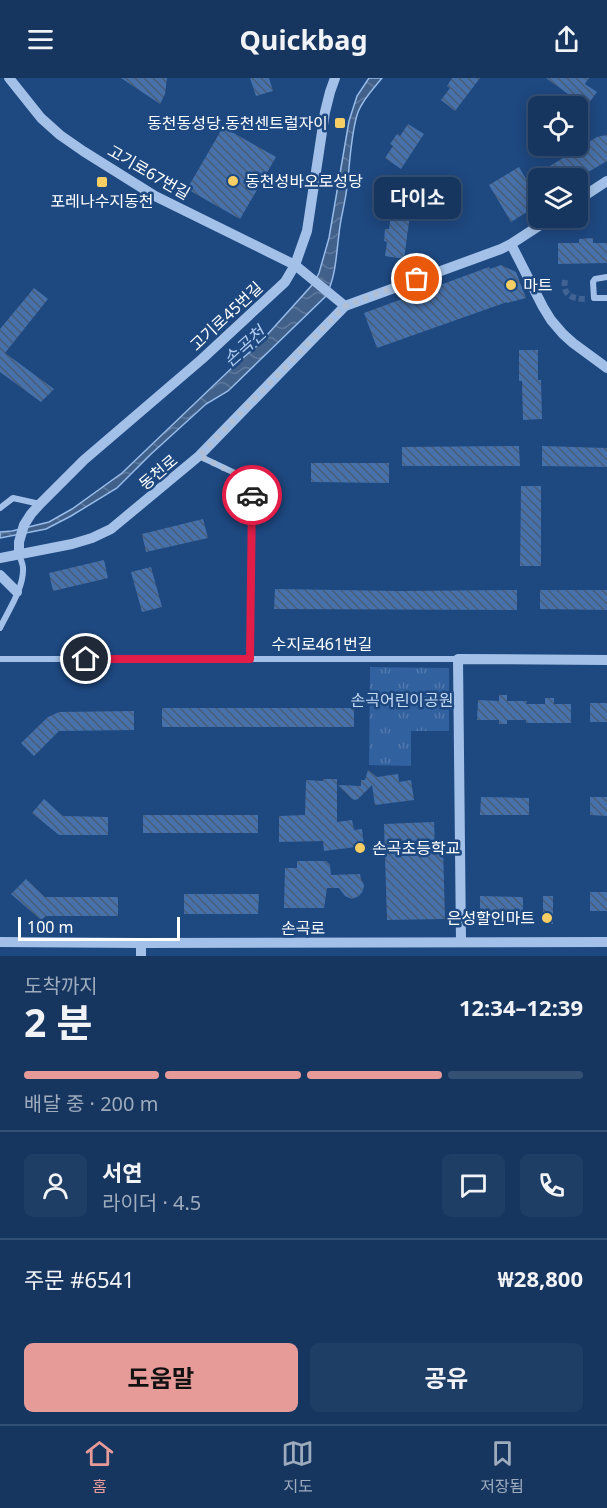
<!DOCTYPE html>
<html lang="ko">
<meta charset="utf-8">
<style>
body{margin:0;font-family:"Noto Sans","Noto Sans KR",sans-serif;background:#1f3e66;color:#f1f3f6;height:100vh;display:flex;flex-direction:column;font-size:22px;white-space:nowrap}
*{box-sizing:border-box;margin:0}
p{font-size:20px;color:#9eabbd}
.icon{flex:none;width:33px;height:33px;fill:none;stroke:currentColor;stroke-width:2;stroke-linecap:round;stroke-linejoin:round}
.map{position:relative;height:878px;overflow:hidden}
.panel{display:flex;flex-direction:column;background:#163660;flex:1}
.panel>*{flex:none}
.controls{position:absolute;left:528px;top:18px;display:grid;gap:12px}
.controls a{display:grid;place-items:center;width:60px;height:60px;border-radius:9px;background:#163660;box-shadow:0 3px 15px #0003,0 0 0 2px #355075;font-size:30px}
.scale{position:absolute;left:18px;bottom:15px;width:162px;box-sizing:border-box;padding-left:6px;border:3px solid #fff;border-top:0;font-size:16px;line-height:21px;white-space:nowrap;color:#fff;-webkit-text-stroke:4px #1e4880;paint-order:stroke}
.pin{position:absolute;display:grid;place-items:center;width:51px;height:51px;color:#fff;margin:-26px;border:3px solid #fff;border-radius:50%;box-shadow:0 2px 6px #0007}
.courier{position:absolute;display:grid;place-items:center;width:60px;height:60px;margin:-30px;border:4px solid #e11d48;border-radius:50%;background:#fff;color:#222;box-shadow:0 2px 8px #0007}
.bubble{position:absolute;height:42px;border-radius:9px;background:#163660;box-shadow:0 3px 15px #0003,0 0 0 2px #355075;font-size:20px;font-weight:700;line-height:42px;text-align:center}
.summary em{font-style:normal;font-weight:700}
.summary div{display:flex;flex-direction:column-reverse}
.summary{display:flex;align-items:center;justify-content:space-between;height:102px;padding:0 24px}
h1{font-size:39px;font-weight:700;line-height:45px}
.bar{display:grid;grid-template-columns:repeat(4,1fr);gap:9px 6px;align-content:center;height:72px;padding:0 24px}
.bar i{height:8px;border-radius:4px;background:#355075}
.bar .current{background:#e69b98}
.bar p{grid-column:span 4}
.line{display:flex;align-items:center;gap:15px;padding:0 24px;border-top:2px solid #355075}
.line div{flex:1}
.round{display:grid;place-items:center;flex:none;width:63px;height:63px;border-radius:9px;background:#1f3e66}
.cta{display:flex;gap:12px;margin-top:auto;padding:12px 24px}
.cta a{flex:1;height:69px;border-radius:9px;background:#e69b98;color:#111;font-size:24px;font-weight:700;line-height:69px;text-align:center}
.cta a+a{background:#1f3e66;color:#f1f3f6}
header{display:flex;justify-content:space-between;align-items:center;height:78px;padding:0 24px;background:#163660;font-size:27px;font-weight:700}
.tabs{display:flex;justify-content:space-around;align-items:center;height:84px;border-top:2px solid #355075;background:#163660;font-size:16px;color:#9eabbd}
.tabs a{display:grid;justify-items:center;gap:3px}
.tabs .current{color:#e69b98}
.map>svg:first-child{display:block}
</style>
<header><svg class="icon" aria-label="menu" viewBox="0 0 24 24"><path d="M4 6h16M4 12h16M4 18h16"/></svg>Quickbag<svg class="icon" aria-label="share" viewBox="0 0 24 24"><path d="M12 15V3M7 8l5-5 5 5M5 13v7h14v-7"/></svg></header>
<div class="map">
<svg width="607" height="878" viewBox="0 0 607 878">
<defs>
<pattern id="park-tufts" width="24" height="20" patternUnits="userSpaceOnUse" patternTransform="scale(1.5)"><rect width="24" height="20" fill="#32619f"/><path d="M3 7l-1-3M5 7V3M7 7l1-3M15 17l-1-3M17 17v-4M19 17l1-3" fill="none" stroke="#5179ad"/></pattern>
<pattern id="water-waves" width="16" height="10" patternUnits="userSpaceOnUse" patternTransform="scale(1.5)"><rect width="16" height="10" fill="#42618a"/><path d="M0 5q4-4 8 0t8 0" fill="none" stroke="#5e799c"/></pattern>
<pattern id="building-back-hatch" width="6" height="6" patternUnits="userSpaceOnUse" patternTransform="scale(1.5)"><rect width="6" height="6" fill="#4771aa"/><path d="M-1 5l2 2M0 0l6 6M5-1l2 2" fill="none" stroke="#4a5d76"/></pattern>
</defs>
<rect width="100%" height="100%" fill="#1e4880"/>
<path fill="url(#park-tufts)" d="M370 589 449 590V653H411V688L369 687Z"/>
<path fill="url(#water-waves)" stroke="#97bcea" stroke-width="1.5" d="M369 0H382C373 11 363 21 358 34 350 57 350 91 346 116 344 129 340 143 339 156 336 178 336 198 326 218L228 313 206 326 151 376 117 410 71 438 46 451 0 460V454L12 453 49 444 72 431 122 395 237 285 258 267 313 206 319 195 329 160 349 43 357 18Z"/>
<path fill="url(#building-back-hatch)" d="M121 0H167L165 16 160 26Z
M250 0H269L273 13 256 18Z
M452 0H480L455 33 441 22 450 10 447 8Z
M546 0H589L585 6 597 14 586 29Z
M408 46 424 56 401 91 385 80 393 68 390 66 397 56 400 58Z
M223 49 276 79 240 141 187 111Z
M607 57V83L578 100H551L545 91 597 59Z
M519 89 533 113 538 109V127L511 144 489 107Z
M397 97 415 100 404 181 385 178 387 164 384 163 385 151H389L393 124 389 123 391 111 395 112Z
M593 160V165H607V185L558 186V165H579V161Z
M501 187 516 194 526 220 507 225V224L377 270 364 235 489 189 490 191Z
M34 210 48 221 5 275 54 311 41 324 0 294V251Z
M519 272H538V302H541L542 341 523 342 522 303H519Z
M519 368 520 388H402V369Z
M542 368 607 370V389L542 388Z
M311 385H389V405L311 404Z
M521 408H541V488H520Z
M203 441 208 460 146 474 142 456Z
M104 482 108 500 53 513 49 495Z
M151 489 162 529 142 534 131 494Z
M275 511 400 513 517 512V532L274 531Z
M540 512H607V532L540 531Z
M499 617H507V623H527L526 626H545V620H554V626H571V645H526V642H507V646H499V642H477L478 622 499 623Z
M590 625H607V644H590Z
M162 630H354V649H162Z
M134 633V652L59 653 34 678 21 665 48 639 59 634Z
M368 692 377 699 398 696 399 704 411 702 414 722 375 727 372 707 358 721 355 722 352 721 338 707 361 708V702H365Z
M323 701H337V744L352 742 354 752 362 751 364 768 324 773 323 763 279 764V738L305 737 306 702 323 703Z
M481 719 529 720V737H480Z
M590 719H607V738L590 737Z
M44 721 63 738 108 739V757H59L32 735Z
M143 737H258V755H143Z
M434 744 435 769H443L445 841 387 842 384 746Z
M297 783H326L330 787 331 797 360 796 361 801 364 807 363 813 359 818 352 821 345 818 339 810H327L324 830H284L285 790H297Z
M26 801 45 819H118V838H46L41 842 11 816Z
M590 814H607V833H590Z
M184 816H259L258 836H184Z
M480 818 523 819V837H480Z
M543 818H553V846H543Z"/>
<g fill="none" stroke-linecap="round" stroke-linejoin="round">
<path stroke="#406393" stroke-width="6" stroke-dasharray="6 3" stroke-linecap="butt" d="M565 202C562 217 572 221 585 221"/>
<path stroke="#a3c1e8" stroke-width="6" d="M607 199 595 201 593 204 594 220H607
M199 378 239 397 252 407 250 581
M0 430 13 420 40 426
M0 550C8 533 24 510 23 490 23 486 20 480 19 476
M0 581H458"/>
<path stroke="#a3c1e8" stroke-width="10" d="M9 0 41 40 60 57 83 73 155 118 295 187 345 228
M578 122 607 103
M511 166 543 229 551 242 563 256 573 265 607 290
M19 476V464L24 447 31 436 40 426 84 382 202 281 285 204 295 187 307 153 325 34 330 14 335 0
M0 480 72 466 92 460 111 451 199 378 345 228 501 171 511 166 551 140
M0 497 17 514
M0 864 141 865 607 864
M461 864 458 581 607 582
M141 878V865"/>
</g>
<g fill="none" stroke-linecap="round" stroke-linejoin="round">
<path stroke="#b0bfd3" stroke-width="6" stroke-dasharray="0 10.8" d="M252 417V407L238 397 199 378 345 228 417 201"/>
<path stroke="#e11d48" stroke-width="8" d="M86 581H250L252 417"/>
</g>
<g fill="#f7ce63" stroke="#1e4880" stroke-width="2">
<rect x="334" y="39" width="12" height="12" rx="3"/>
<circle cx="233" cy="103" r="6"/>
<rect x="96" y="98" width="12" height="12" rx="3"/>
<circle cx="511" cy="207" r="6"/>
<circle cx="360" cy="770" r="6"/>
<circle cx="547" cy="840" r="6"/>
</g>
<g text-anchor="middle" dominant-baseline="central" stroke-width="5" stroke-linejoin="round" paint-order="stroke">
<g font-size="16" fill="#fff" stroke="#1e4880" text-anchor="start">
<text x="328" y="45" text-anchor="end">동천동성당.동천센트럴자이</text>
<text x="245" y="103">동천성바오로성당</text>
<text x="102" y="123" text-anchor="middle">포레나수지동천</text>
<text x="523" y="207">마트</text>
<text x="372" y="770">손곡초등학교</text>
<text x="535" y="840" text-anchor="end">은성할인마트</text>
</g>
<g font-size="16" fill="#fff" stroke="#1e4880">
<text transform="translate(149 94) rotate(30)">고기로67번길</text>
<text transform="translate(226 238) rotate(-43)">고기로45번길</text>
<text transform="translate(158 394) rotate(-40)">동천로</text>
<text x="322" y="566">수지로461번길</text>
<text x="303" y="850">손곡로</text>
</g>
<g font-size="16" fill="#c7dcf6" stroke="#1e4880">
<text x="402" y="622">손곡어린이공원</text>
</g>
<g font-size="18" font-style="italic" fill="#aecbf0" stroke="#1e4880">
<text transform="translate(244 268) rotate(-42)">손곡천</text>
</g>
</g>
</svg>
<div class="controls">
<a><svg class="icon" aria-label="locate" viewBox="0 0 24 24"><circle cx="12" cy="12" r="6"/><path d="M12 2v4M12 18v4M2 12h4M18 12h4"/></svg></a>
<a><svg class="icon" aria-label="layers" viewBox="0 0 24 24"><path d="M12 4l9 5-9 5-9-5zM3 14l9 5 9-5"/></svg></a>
</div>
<div class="scale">100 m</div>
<div class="pin" style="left:417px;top:201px;background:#ea580c"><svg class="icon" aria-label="bag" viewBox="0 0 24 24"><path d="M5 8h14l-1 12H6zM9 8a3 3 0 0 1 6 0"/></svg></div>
<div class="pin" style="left:86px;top:581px;background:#1f2937"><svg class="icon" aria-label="home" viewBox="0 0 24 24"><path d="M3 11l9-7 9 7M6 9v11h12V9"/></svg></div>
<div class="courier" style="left:252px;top:417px"><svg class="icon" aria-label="car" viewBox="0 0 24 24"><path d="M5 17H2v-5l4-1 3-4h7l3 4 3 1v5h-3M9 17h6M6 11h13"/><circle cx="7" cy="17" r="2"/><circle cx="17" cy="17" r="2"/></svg></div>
<div class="bubble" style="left:374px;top:99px;width:87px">다이소</div>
</div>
<section class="panel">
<div class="summary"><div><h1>2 분</h1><p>도착까지</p></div><em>12:34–12:39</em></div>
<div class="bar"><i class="current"></i><i class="current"></i><i class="current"></i><i></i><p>배달 중 · 200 m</p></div>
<div class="line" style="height:108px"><a class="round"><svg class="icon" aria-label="person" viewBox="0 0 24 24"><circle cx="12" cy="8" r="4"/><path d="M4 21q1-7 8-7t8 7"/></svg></a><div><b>서연</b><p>라이더 · 4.5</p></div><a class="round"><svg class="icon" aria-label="chat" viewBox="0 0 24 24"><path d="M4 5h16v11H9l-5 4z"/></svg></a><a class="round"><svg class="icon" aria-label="phone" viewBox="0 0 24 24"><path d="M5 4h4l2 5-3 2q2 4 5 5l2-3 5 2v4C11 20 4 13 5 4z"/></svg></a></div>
<div class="line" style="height:78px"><div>주문 #6541</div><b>₩28,800</b></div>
<div class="cta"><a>도움말</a><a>공유</a></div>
</section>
<nav class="tabs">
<a class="current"><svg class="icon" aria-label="home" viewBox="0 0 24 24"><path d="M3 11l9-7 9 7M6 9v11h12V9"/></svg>홈</a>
<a><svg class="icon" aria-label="map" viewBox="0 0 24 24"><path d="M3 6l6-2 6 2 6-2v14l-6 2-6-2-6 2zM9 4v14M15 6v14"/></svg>지도</a>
<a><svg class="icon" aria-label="saved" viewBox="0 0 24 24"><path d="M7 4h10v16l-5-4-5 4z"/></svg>저장됨</a>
</nav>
